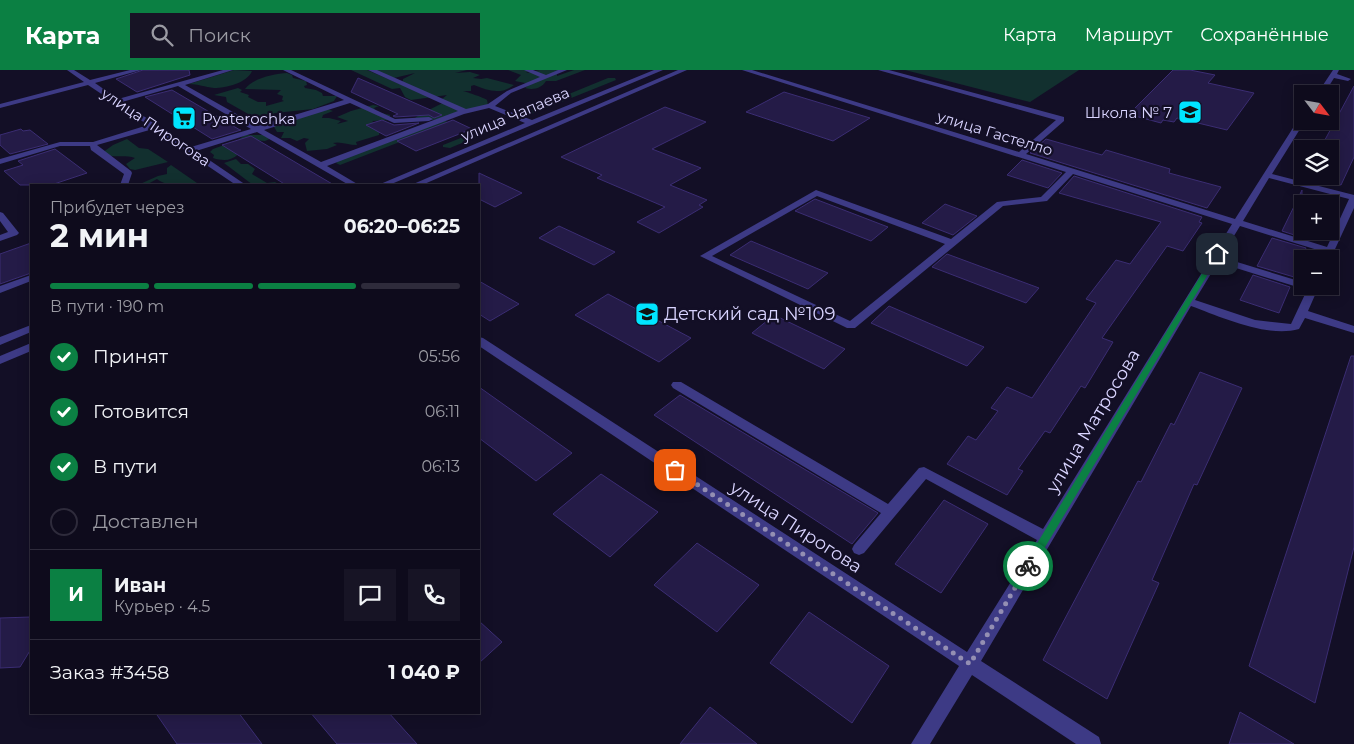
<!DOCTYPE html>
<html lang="ru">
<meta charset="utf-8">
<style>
body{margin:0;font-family:Montserrat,sans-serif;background:#171425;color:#f1f3f6;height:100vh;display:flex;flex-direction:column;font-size:19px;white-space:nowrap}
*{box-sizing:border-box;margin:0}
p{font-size:16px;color:#9b9ba3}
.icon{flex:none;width:28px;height:28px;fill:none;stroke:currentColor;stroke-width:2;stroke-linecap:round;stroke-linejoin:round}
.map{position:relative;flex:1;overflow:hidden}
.details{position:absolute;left:30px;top:114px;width:450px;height:530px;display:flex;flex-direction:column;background:#0e0b1c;border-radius:0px;box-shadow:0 2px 12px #0003,0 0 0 1px #2e2b3b}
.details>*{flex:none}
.needle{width:32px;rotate:121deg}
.controls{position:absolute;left:1294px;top:15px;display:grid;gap:10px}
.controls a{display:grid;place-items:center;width:45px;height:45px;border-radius:0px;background:#0e0b1c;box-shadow:0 2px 12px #0003,0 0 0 1px #2e2b3b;font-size:25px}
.pin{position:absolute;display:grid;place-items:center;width:42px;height:42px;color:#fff;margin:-21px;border-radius:10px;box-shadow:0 2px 8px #0006}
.courier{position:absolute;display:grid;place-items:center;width:50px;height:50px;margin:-25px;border:4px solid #0b8043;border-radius:50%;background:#fff;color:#222;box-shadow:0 1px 6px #0007}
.headline em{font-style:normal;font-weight:700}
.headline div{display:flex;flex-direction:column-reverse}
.headline{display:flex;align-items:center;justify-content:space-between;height:85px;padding:0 20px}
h1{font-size:32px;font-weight:700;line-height:38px}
.bar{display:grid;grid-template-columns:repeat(4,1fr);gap:8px 5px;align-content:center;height:60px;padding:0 20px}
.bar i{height:6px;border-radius:4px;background:#2e2b3b}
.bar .current{background:#0b8043}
.bar p{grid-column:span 4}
.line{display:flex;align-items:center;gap:12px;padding:0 20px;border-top:1px solid #2e2b3b}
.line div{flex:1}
.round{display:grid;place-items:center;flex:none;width:52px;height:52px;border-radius:0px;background:#171425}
ol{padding:0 20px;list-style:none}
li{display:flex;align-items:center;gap:15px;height:55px}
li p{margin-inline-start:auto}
li .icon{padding:5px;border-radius:50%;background:#0b8043;color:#fff;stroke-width:4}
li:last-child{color:#9b9ba3}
li i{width:28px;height:28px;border:2px solid #2e2b3b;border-radius:50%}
header{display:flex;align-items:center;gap:30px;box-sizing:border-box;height:70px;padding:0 25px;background:#0b8043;color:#fff}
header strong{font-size:24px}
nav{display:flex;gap:28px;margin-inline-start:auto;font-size:18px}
.search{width:350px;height:45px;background:#171425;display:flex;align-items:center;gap:12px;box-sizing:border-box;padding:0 18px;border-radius:0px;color:#9b9ba3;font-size:19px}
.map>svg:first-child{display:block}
</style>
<header>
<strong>Карта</strong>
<div class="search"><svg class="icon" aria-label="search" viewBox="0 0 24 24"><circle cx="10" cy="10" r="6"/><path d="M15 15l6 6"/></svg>Поиск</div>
<nav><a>Карта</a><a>Маршрут</a><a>Сохранённые</a></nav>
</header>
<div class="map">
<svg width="1354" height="674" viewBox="0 0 1354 674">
<rect width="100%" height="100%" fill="#130f26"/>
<path fill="#12302f" d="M234 0 252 1C247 13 226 18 214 18 205 17 198 14 189 14Z
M351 0H367L402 15 403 9 415 3 394 8 373 0H467L455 3 470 2 480 5 473 8 481 9 487 8 514 15C501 25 488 21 474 15L471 16V21H463C467 22 485 28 487 30L488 35 434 50 414 49C421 42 437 37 446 31L442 29 447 25 411 30 405 27 400 18 392 19Z
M508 0H530L526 3 540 0H560L557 1V6L574 0H585L556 11H546C541 19 533 20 525 18L530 14 515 11 521 5Z
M905 0H1079L1030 32Z
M287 3 292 5 293 8 306 11 307 15 304 16 305 18 316 20 322 23 323 26H337L334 31 313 39 275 43 268 47 257 48 258 46 250 45 227 32 226 27 214 25 238 18 242 20 240 22 249 25 248 27 258 32H266V36L284 31 282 30 283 26 277 24 281 20 245 19C253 8 274 4 287 3Z
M608 8H615L616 10 529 45 523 46 520 44Z
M373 35 379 36 374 38 377 42 390 45 389 50 372 51 380 57 379 65 356 72 357 75C348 75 340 71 333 73L337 75 327 79 307 81 305 73 309 69 304 68 297 71 290 68H281L284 62H277L273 55 327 39 333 41 323 45 322 48H329L341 51 337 54 348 51 337 47 351 41Z
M444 50 449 53 340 95 336 93 339 90Z
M499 53H505V55L450 78 443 77V75Z
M245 65H270L274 67 265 71 248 70C239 86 232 94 213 88L214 85 210 82 213 79 238 70Z
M127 69 139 78 148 79 168 92 135 100 130 99 126 94 135 88C124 84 113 89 102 83L113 75Z
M236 89 241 94H248L255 99 252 104 267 113 275 112 280 115H253L224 93Z
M171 95 197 113C185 118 167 117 157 109L146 115 140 114 158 106 167 104V98Z"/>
<path fill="#241b47" stroke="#3b2d73" d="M143 0H189L190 5 137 22 116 9Z
M1173 0H1190L1215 5 1208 13 1254 23 1227 60 1177 48 1174 52 1163 50 1161 53 1135 46 1137 44 1131 42Z
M358 8 442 45 434 48 429 45 395 47 393 46 398 44 351 22Z
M1354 16V87L1341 115 1306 106H1330V79H1320Z
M172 20 240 60H241L212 69 145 27Z
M784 22 870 48 833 71 746 42Z
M665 37 706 52 652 79 701 98 670 115 707 130 699 135 703 137 659 163 637 152 665 137 597 108 602 105 561 87Z
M382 50 394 55 419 53 386 66 366 55Z
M453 50 472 59 416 81 397 71Z
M21 59 23 61 30 60 48 74 10 84 0 75V65Z
M251 66 300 95 334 115H286L222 75Z
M1046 69 1102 85 1106 80 1170 99 1169 103 1221 117 1207 138 1030 83Z
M55 79 87 103 51 115H20L4 101 23 95 18 91Z
M1022 90 1062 103 1048 118 1007 105Z
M479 103 522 123 495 137 479 129Z
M1074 106 1202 147 1199 152 1202 153 1183 181 1167 176 1102 268 1113 272 1085 318 1081 316 1050 363 1045 361 1018 399 1023 401 1007 425 947 394 968 366 976 370 998 341 991 338 1007 317 1032 328 1096 233 1086 229 1116 190 1130 194 1161 152 1059 123Z
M1302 120V161H1313L1310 170 1282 161Z
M815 129 888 157 871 171 795 141Z
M945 134 977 146 953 165 922 153Z
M559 156 615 182 594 195 539 168Z
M1272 168 1306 178 1294 207 1257 196Z
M751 171 828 203 808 219 730 185Z
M31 173V203L0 214V184Z
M947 184 1039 218 1026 233 932 197Z
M1253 205 1290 217 1279 243 1240 230Z
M479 211 519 234 490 251 479 244Z
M608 224 691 268 659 292 575 245Z
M889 236 984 277 967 296 871 253Z
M774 245 845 279 824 299 752 263Z
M1351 286H1354V477L1315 633 1249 596Z
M1200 302 1242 318 1197 415 1194 414 1152 510 1159 513 1107 629 1043 590 1138 411 1141 412 1171 353 1174 355Z
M479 317 572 383 536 411 479 368Z
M680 325 878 443 852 474 654 345Z
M601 404 658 442 610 487 553 444Z
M944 430 988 454 941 523 895 494Z
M697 473 759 515 717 562 654 515Z
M809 542 889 596 852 653 770 593Z
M31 547V579L20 597 0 598V548Z
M479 551 502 572 479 593Z
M710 637 757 674H680Z
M155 642H238L262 674H177Z
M310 642H388L417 674H337Z
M1240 642 1294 674H1229Z"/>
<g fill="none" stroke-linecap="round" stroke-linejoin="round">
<path fill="#3d3a85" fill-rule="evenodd" d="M67 0H74L90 10 130 0H141L95 13 118 29 223 0H233L185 15 258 56 344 30 283 0H291L395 49 429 47 433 49 429 51 394 53 350 33 264 60 321 92 458 41 368 0H377L466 39 488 34 507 21 540 7 524 0H533L546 5 558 0H567L511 23 495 36 532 50 654 0H663L389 115H378L525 53 489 38 464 44 327 96 359 115H349L257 62 196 81 246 115H236L153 59 97 75 131 101 132 103 128 115H120L124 104 91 80 90 76H60L0 94V89L60 72H93L148 55 88 15 0 38V34L84 12ZM178 16 251 59 191 77 122 32Z
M678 0H687L422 115H411Z
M742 0H752L1019 82 1056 50 878 0H889L1064 47V51L1026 84 1235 149 1298 50 1302 48V51H1305L1272 104 1354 125V138L1330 190V189H1321L1324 182 1240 156 1195 230 1255 250 1291 254 1307 220 1220 193 1219 191 1224 188 1302 212V216H1319L1308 241 1354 256V263L1305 248 1299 259C1267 268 1221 247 1191 236L981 591 1099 667 1101 674H1076L972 605 930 674H911L959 596 479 276V267L483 268 967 582 1037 470 926 409 864 483 859 485 854 483 852 479 854 475 881 443 673 318 671 315 673 312H681L888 434 919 398 924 397 1043 459 1232 154 1073 104 1047 131 1003 136 855 258H847L700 186 816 120 951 169 997 132 1041 127 1066 102ZM1269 108 1349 129 1327 177 1243 151ZM817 126 945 174 850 251 712 186Z
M1333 0H1339L1337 4 1351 9 1348 11 1334 8 1324 24H1317Z
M0 142 3 143 19 163 17 165 0 171V165L8 162 0 151Z
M31 205V211L0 223V216Z
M31 255V262L0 275V267Z
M31 273V281L0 294V286Z"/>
</g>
<path fill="#0b8043" d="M1217 182 1220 184 1032 499H1025V493L1214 184Z"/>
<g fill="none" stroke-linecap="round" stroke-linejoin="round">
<path stroke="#948fb3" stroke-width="5" stroke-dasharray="0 9" d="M675 400 970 594 1028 496"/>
</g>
<defs>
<g id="school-square" transform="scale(1.25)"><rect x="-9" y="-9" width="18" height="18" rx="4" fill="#00e5ff" stroke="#130f26"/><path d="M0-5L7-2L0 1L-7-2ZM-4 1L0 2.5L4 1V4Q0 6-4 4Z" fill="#111"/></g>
<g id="supermarket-square" transform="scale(1.25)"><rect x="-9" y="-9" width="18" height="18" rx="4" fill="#00e5ff" stroke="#130f26"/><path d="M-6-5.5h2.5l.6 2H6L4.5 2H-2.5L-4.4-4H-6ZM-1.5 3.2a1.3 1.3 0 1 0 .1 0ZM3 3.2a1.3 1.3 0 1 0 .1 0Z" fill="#111"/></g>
</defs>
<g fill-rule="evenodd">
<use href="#school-square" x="1190" y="42"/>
<use href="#supermarket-square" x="184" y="48"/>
<use href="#school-square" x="647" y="244"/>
</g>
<g text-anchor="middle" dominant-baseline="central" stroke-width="4.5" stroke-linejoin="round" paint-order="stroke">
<g font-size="15" fill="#d9d4ff" stroke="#130f26" text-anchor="end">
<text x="1172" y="42">Школа № 7</text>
<text x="202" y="48" text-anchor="start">Pyaterochka</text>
</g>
<g font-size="15" fill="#d9d4ff" stroke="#130f26">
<text transform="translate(515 44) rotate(-23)">улица Чапаева</text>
<text transform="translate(156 57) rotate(34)">улица Пирогова</text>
<text transform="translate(995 63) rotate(17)">улица Гастелло</text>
</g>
<g font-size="18" fill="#d9d4ff" stroke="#130f26" text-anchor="start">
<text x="664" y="244">Детский сад №109</text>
</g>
<g font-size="18" fill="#d9d4ff" stroke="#130f26">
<text transform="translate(1093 351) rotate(-59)">улица Матросова</text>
<text transform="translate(796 457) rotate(33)">улица Пирогова</text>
</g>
</g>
</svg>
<div class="controls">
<a><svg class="needle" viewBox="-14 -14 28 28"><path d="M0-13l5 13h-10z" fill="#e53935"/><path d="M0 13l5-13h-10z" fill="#9b9ba3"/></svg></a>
<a><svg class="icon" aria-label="layers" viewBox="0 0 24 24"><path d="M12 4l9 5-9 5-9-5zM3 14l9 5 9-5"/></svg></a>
<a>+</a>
<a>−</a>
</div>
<div class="pin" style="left:675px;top:400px;background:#ea580c"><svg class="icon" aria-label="bag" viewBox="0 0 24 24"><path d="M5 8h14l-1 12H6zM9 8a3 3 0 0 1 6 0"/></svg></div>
<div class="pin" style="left:1217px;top:184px;background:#1f2937"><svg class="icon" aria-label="home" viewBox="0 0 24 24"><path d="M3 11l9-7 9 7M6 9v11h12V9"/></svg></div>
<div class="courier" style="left:1028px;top:496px"><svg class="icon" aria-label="bike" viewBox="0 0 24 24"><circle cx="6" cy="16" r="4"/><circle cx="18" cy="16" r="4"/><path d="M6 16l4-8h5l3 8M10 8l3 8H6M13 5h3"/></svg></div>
<section class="details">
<div class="headline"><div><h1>2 мин</h1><p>Прибудет через</p></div><em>06:20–06:25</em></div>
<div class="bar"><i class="current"></i><i class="current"></i><i class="current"></i><i></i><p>В пути · 190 m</p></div>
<ol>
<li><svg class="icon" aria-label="check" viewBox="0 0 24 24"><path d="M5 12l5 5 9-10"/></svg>Принят<p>05:56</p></li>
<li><svg class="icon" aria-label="check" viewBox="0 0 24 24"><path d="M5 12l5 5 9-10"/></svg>Готовится<p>06:11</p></li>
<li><svg class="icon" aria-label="check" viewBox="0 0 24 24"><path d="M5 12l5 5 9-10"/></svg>В пути<p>06:13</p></li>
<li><i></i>Доставлен</li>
</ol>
<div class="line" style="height:90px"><b class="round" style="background:#0b8043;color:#fff">И</b><div><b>Иван</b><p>Курьер · 4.5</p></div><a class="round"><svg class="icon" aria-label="chat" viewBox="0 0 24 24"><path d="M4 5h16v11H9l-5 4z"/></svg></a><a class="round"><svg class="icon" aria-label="phone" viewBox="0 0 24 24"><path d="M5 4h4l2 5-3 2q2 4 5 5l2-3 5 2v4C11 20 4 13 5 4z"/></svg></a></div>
<div class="line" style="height:65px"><div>Заказ #3458</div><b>1 040 ₽</b></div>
</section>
</div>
